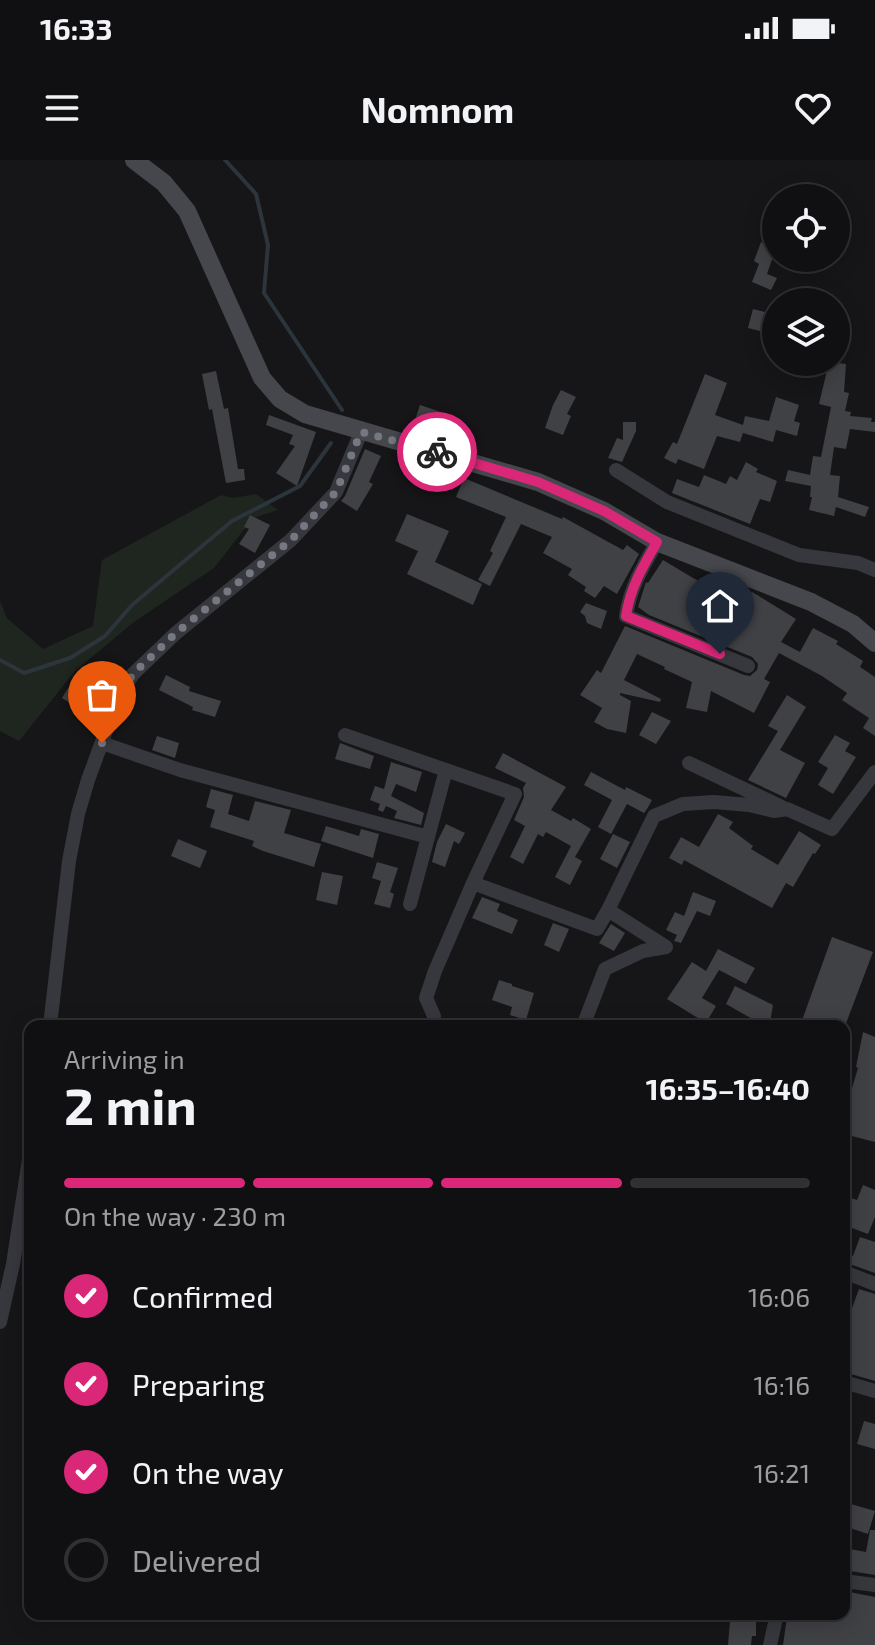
<!DOCTYPE html>
<meta charset="utf-8">
<style>
body{margin:0;font-family:"Exo 2",sans-serif;background:#19191b;color:#f1f3f6;height:100vh;display:flex;flex-direction:column;font-size:30px;white-space:nowrap}
*{box-sizing:border-box;margin:0}
p{font-size:26px;color:#9c9d9f}
.icon{flex:none;width:44px;height:44px;fill:none;stroke:currentColor;stroke-width:2;stroke-linecap:round;stroke-linejoin:round}
.map{position:relative;flex:1;overflow:hidden}
.side{position:absolute;left:24px;top:860px;width:826px;height:600px;display:flex;flex-direction:column;background:#101012;border-radius:16px;box-shadow:0 4px 20px #0003,0 0 0 2px #303032}
.side>*{flex:none}
.controls{position:absolute;left:762px;top:24px;display:grid;gap:16px}
.controls a{display:grid;place-items:center;width:88px;height:88px;border-radius:50%;background:#101012;box-shadow:0 4px 20px #0003,0 0 0 2px #303032;font-size:40px}
.pin{position:absolute;display:grid;place-items:center;width:68px;height:68px;color:#fff;margin:-82px -34px;border-radius:50% 50% 50% 0;rotate:-45deg;box-shadow:0 0 8px #0007}
.pin .icon{rotate:45deg}
.courier{position:absolute;display:grid;place-items:center;width:80px;height:80px;margin:-40px;border:6px solid #db2777;border-radius:50%;background:#fff;color:#222;box-shadow:0 2px 10px #0007}
.head em{font-style:normal;font-weight:700}
.head div{display:flex;flex-direction:column-reverse}
.head{display:flex;align-items:center;justify-content:space-between;height:136px;padding:0 40px}
h1{font-size:52px;font-weight:700;line-height:60px}
.bar{display:grid;grid-template-columns:repeat(4,1fr);gap:12px 8px;align-content:center;height:96px;padding:0 40px}
.bar i{height:10px;border-radius:6px;background:#303032}
.bar .active{background:#db2777}
.bar p{grid-column:span 4}
ol{padding:0 40px;list-style:none}
li{display:flex;align-items:center;gap:24px;height:88px}
li p{margin-inline-start:auto}
li .icon{padding:8px;border-radius:50%;background:#db2777;color:#fff;stroke-width:4}
li:last-child{color:#9c9d9f}
li i{width:44px;height:44px;border:4px solid #303032;border-radius:50%}
.status{display:flex;justify-content:space-between;align-items:center;height:56px;padding:0 40px;background:#101012;direction:ltr}
.status svg{height:22px;fill:currentColor}
header{display:flex;justify-content:space-between;align-items:center;height:104px;padding:0 40px;background:#101012;font-size:36px;font-weight:700}
.map>svg:first-child{display:block}
</style>
<div class="status"><b>16:33</b><svg viewBox="0 0 49 12"><path d="M0 12V9h3v3zM5 12V6h3v6zM10 12V3h3v9zM15 12V0h3v12zM26 1h20v11H26zM47 4h2v5h-2z"/></svg></div>
<header><svg class="icon" aria-label="menu" viewBox="0 0 24 24"><path d="M4 6h16M4 12h16M4 18h16"/></svg>Nomnom<svg class="icon" aria-label="heart" viewBox="0 0 24 24"><path d="M12 20l-8-8c-3-5 5-10 8-4 3-6 11-1 8 4z"/></svg></header>
<div class="map">
<svg width="875" height="1485" viewBox="0 0 875 1485">
<rect width="100%" height="100%" fill="#161618"/>
<path fill="#1e261f" d="M256 334 278 350 253 358 214 408 134 462 75 511 19 581 0 571V441L7 458 43 489 93 466 102 400 221 335 233 338Z"/>
<g fill="none" stroke-linecap="round" stroke-linejoin="round">
<path stroke="#2c353c" stroke-width="4" d="M225 0 256 34 268 85 264 133 342 250
M0 500 24 513 70 498 105 476 132 445 232 361 300 326 331 283"/>
</g>
<path fill="#404145" d="M761 82 776 88 767 114 777 118 771 130 752 122 759 104 754 101Z
M753 149 776 155V175L748 168Z
M829 202 846 204 844 232 849 233 845 251 851 252 850 256 872 258 871 262H875V272L850 269 846 289 834 287 830 315 840 316 838 337 869 347 865 357 836 347 834 356 809 350 812 337H810L811 326 785 321 788 310 810 315 813 296 821 297 831 247 819 244Z
M216 211 224 249 228 248 238 309H244L245 320 226 323 212 249 209 250 202 214Z
M705 214 727 223 715 255 743 265 745 256 769 261 776 237 799 245 794 261 800 263 797 276 776 270 773 282 743 273 740 282 717 276 704 309 678 299 676 304 664 298 673 282 677 284Z
M561 230 576 237 567 254 571 256 563 275 545 268 553 245Z
M420 245 444 253 438 270 414 263Z
M269 255 316 272 297 326 276 313 295 286 289 284 293 275 266 265Z
M623 262H636V271L622 302 608 298 617 278 623 280Z
M365 289 381 296 369 322 373 324 357 351 341 341 345 336Z
M746 302 758 309 756 312 777 321 770 342 760 339 750 364 672 333 677 319 699 327 704 315 726 324 730 316 737 320Z
M464 318 562 359 563 357 623 390 627 385 639 394 617 434 604 426 595 438 584 431 586 427 568 415 572 409 543 393 552 377 521 364 490 426 478 420 493 393 490 391 506 357 456 337Z
M407 354 449 371 435 402 482 424 473 445 407 414 418 391 395 381Z
M250 355 270 365 255 393 239 384 249 369 244 367Z
M663 400 693 418 715 429 717 426 736 438 742 428 754 433 796 459 781 482 800 492 813 468 838 481 836 484 863 501 860 507 875 517V576L863 568 869 558 842 540 847 533 822 516 779 493 764 519 770 522 754 553 711 531 707 552 686 548 692 522 664 509 665 507 637 494 624 520 661 539 660 542 620 533V535L631 541 626 573 607 569 594 562 602 548 580 535 597 510 601 513 625 466 744 515 750 516 757 510 758 504 752 497 649 455 638 447 646 422 648 423Z
M586 443 607 451 601 469 587 463 585 456 580 452Z
M95 507 104 515 95 524 80 549 62 538 68 528 72 531 82 516 85 518Z
M166 515 190 527 189 531 221 541 215 557 192 550 193 547 159 530Z
M787 535 806 547 780 590 805 603 786 638 748 620 778 571 768 566Z
M652 552 671 561 656 584 639 575Z
M835 575 850 583 845 591 856 597 833 634 818 625 828 608 818 602Z
M157 576 179 583 175 598 152 590Z
M340 583 374 596 370 609 335 599Z
M503 593 566 627 551 650 571 661 573 658 591 669 575 697 582 701 570 725 555 717 571 686 546 672 543 677 538 674 523 704 510 697 525 666 514 660 524 637 523 628 526 623 495 608Z
M391 602 422 612 416 632 396 624 391 636 424 653 421 665 394 658 397 651 386 646 383 652 378 650 380 644 370 640 375 626 384 629Z
M591 612 625 630 626 627 652 640 647 649 644 653 627 644 611 674 598 667 612 640 584 625Z
M211 629 233 635 228 654 249 661 255 641 291 650 284 673 321 684 314 707 263 691 252 686 254 681 210 667 215 650 206 647Z
M718 654 733 662 729 668 753 686 751 689 778 705 799 671 821 685 815 694 813 693 793 727 786 723 772 748 684 700 682 705 669 698 681 677 699 687Z
M446 664 465 673 459 684 454 681 445 707 432 702 437 682Z
M326 666 359 676 361 669 379 674 373 698 321 681Z
M613 674 630 682 617 708 600 699Z
M178 679 207 691 200 708 171 696Z
M377 702 398 708 390 732 394 734 390 748 374 744 381 721 372 718Z
M322 712 343 716 337 745 316 740Z
M693 732 716 741 710 756 697 751 681 783 674 781 677 775 666 770 675 752 684 756Z
M482 737 500 744 497 751 518 760 512 774 472 758Z
M553 763 569 769 559 792 544 785Z
M611 764 625 773 614 791 599 783Z
M832 777 873 792 845 866H800Z
M718 789 755 808 746 824 719 810 702 838 716 846 706 863 667 839 692 802 706 811Z
M499 820 512 824V826L534 833 526 860 510 855 512 847 492 840Z
M735 826 773 845 770 863 754 860 726 844Z
M863 872 875 877V982L844 974V955L858 908 856 907Z
M863 1025 875 1030V1057L868 1074 844 1065V1036L857 1040Z
M860 1077 875 1082V1113L844 1102V1093L853 1096Z
M859 1129 875 1134V1221L844 1212V1170Z
M864 1261 875 1264V1289L857 1284Z
M844 1342 875 1351 868 1374 844 1366Z
M870 1370H875V1415L844 1410V1388L866 1392Z
M844 1431 875 1437V1485H783L787 1457 799 1458 800 1454H844Z
M730 1461 756 1462V1476H752L751 1485H728Z"/>
<g fill="none" stroke-linecap="round" stroke-linejoin="round">
<path stroke="#37383d" stroke-width="14" d="M616 310 667 342 799 395 858 403 875 410
M657 382C643 406 630 428 626 456L748 506
M345 575 515 634 473 723 435 811 426 838 434 856 433 866
M102 583 180 610 428 677
M689 603 782 647
M473 723 597 769 608 750
M410 744 446 610
M666 787 608 750 654 656 683 644 714 642 749 645 774 651 787 649 832 669 875 612
M50 866 69 701 78 654 88 620 118 538 133 514 176 473 291 380 336 332 361 272
M583 866 605 809 643 791 666 787
M844 1112 875 1124
M0 1162 13 1104 30 993
M844 1222 875 1231
M844 1421 875 1425
M770 1485 777 1454"/>
<path stroke="#45474d" stroke-width="18" d="M134 0 164 23 187 51 262 218 280 239 305 254 538 322 604 351 657 382 811 442 853 464 875 483"/>
</g>
<g fill="none" stroke-linecap="round" stroke-linejoin="round">
<path stroke="#757880" stroke-width="8" stroke-dasharray="0 14.4" d="M102 583 118 538 133 514 176 473 291 380 336 332 361 272 437 292"/>
<path stroke="#db2777" stroke-width="10" d="M437 292 538 322 604 351 657 382C643 406 630 428 626 456L720 494"/>
</g>
</svg>
<div class="controls">
<a><svg class="icon" aria-label="locate" viewBox="0 0 24 24"><circle cx="12" cy="12" r="6"/><path d="M12 2v4M12 18v4M2 12h4M18 12h4"/></svg></a>
<a><svg class="icon" aria-label="layers" viewBox="0 0 24 24"><path d="M12 4l9 5-9 5-9-5zM3 14l9 5 9-5"/></svg></a>
</div>
<div class="pin" style="left:102px;top:583px;background:#ea580c"><svg class="icon" aria-label="bag" viewBox="0 0 24 24"><path d="M5 8h14l-1 12H6zM9 8a3 3 0 0 1 6 0"/></svg></div>
<div class="pin" style="left:720px;top:494px;background:#1f2937"><svg class="icon" aria-label="home" viewBox="0 0 24 24"><path d="M3 11l9-7 9 7M6 9v11h12V9"/></svg></div>
<div class="courier" style="left:437px;top:292px"><svg class="icon" aria-label="bike" viewBox="0 0 24 24"><circle cx="6" cy="16" r="4"/><circle cx="18" cy="16" r="4"/><path d="M6 16l4-8h5l3 8M10 8l3 8H6M13 5h3"/></svg></div>
<section class="side">
<div class="head"><div><h1>2 min</h1><p>Arriving in</p></div><em>16:35–16:40</em></div>
<div class="bar"><i class="active"></i><i class="active"></i><i class="active"></i><i></i><p>On the way · 230 m</p></div>
<ol>
<li><svg class="icon" aria-label="check" viewBox="0 0 24 24"><path d="M5 12l5 5 9-10"/></svg>Confirmed<p>16:06</p></li>
<li><svg class="icon" aria-label="check" viewBox="0 0 24 24"><path d="M5 12l5 5 9-10"/></svg>Preparing<p>16:16</p></li>
<li><svg class="icon" aria-label="check" viewBox="0 0 24 24"><path d="M5 12l5 5 9-10"/></svg>On the way<p>16:21</p></li>
<li><i></i>Delivered</li>
</ol>
</section>
</div>
